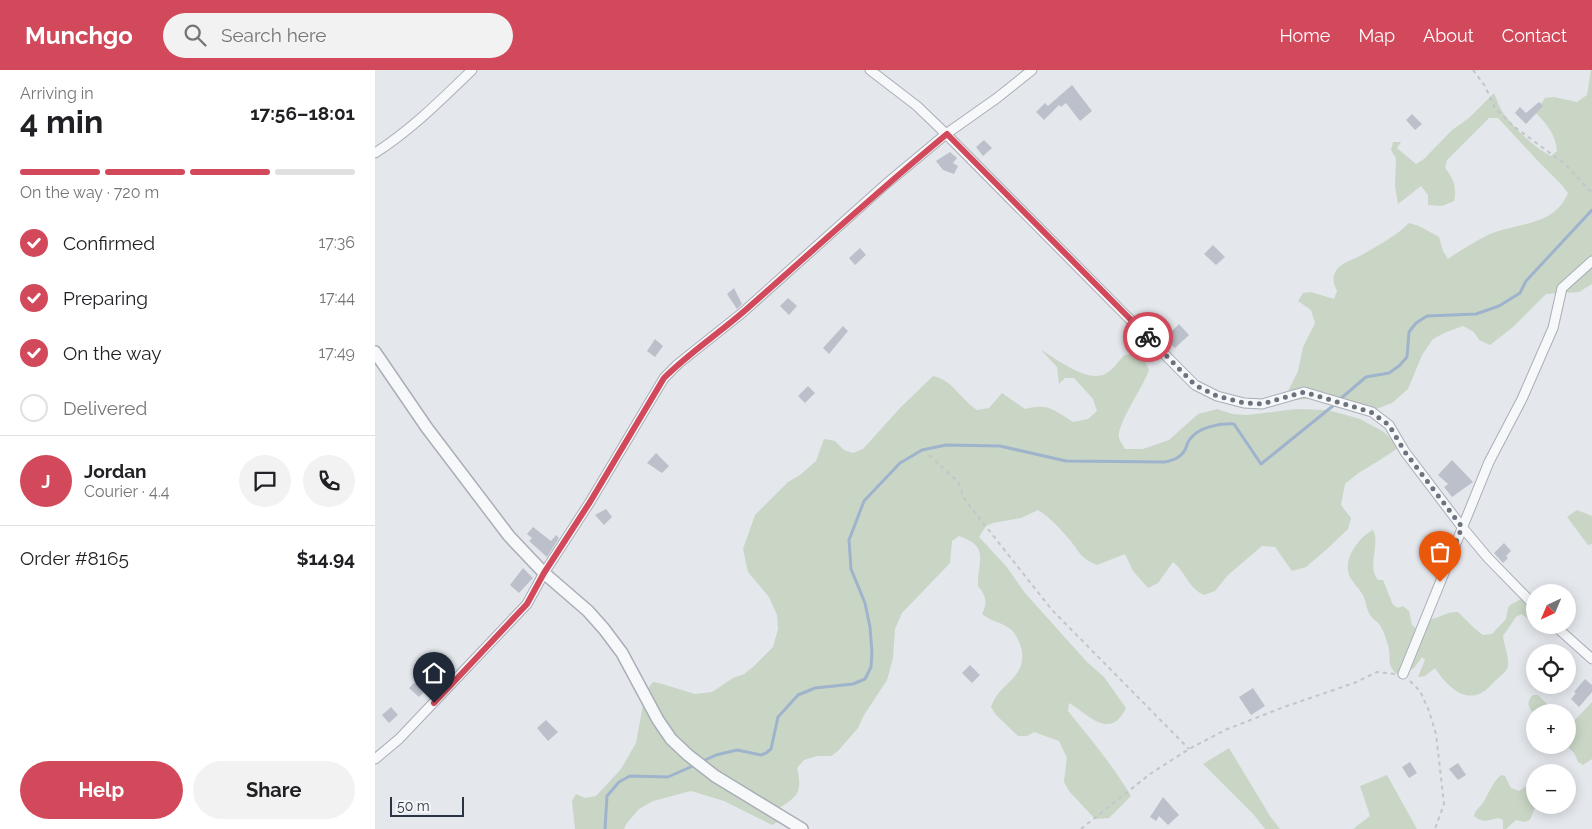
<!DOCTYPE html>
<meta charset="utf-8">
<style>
body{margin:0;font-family:Raleway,sans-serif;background:#f2f2f2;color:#202124;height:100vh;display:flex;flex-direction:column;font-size:19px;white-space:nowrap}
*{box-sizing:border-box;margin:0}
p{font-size:16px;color:#757577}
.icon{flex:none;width:28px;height:28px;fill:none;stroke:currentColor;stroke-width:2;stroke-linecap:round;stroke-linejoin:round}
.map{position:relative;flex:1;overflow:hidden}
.panel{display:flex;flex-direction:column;background:#fff;width:375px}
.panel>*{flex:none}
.needle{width:32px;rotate:224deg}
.controls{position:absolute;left:1151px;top:514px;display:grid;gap:10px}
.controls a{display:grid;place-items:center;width:50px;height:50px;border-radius:50%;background:#fff;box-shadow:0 2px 12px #0003;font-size:25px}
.scale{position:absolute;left:15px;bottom:12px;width:74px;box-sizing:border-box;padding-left:5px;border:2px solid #2b3445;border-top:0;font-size:14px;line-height:18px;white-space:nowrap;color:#2b3445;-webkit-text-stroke:4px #f4f6f9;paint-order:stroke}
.pin{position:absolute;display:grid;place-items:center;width:42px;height:42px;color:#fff;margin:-51px -21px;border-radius:50% 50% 50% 0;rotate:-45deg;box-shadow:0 0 5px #0007}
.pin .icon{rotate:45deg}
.courier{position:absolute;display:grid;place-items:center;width:50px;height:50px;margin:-25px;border:4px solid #d1495b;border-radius:50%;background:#fff;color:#222;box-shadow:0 1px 6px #0007}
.overview em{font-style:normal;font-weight:700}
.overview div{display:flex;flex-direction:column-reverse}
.overview{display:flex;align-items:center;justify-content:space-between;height:85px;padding:0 20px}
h1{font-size:32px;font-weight:700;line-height:38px}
.bar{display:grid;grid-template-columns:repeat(4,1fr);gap:8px 5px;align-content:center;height:60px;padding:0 20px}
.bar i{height:6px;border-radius:4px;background:#e0e0e0}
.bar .current{background:#d1495b}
.bar p{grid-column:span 4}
.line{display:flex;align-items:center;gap:12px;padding:0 20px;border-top:1px solid #e0e0e0}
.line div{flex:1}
.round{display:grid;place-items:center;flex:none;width:52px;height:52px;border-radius:26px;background:#f2f2f2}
ol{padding:0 20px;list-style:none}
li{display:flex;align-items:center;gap:15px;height:55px}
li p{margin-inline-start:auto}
li .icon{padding:5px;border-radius:50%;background:#d1495b;color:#fff;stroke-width:4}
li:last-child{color:#757577}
li i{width:28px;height:28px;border:2px solid #e0e0e0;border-radius:50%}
.cta{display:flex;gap:10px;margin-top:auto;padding:10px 20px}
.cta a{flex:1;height:58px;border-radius:30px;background:#d1495b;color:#fff;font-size:20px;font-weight:700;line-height:58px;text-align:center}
.cta a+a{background:#f2f2f2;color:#202124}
header{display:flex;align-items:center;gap:30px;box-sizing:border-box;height:70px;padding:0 25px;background:#d1495b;color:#fff}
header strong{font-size:24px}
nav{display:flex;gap:28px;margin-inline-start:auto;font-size:18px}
.search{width:350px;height:45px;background:#f2f2f2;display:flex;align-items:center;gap:12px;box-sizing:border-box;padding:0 18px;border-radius:28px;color:#757577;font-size:19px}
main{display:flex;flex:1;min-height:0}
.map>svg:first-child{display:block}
</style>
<header>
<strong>Munchgo</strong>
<div class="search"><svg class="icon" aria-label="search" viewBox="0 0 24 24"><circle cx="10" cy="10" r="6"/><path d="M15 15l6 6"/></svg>Search here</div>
<nav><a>Home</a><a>Map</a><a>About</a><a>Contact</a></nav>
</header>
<main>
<section class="panel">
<div class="overview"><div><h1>4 min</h1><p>Arriving in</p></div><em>17:56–18:01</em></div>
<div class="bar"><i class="current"></i><i class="current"></i><i class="current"></i><i></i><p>On the way · 720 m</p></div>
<ol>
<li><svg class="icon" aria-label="check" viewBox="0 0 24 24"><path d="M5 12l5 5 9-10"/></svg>Confirmed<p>17:36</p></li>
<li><svg class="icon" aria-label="check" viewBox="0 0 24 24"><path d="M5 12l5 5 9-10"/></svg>Preparing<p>17:44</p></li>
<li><svg class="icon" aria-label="check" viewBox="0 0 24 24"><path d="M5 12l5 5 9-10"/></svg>On the way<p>17:49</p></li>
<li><i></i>Delivered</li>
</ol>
<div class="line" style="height:90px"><b class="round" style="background:#d1495b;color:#fff">J</b><div><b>Jordan</b><p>Courier · 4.4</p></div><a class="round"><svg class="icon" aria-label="chat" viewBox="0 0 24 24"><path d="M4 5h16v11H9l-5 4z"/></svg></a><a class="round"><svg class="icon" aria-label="phone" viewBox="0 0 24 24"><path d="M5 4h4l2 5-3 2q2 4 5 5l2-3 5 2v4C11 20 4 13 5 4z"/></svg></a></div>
<div class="line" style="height:65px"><div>Order #8165</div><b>$14.94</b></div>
<div class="cta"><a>Help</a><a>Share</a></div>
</section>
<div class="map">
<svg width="1217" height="759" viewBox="0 0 1217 759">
<rect width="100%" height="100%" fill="#e4e7ec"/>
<path fill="#c9d6c5" d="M1216 0H1217V214L1204 222 1171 224 1138 257 1115 275 1104 270 1099 262 1088 256 1069 263 1058 269 1047 285 1033 319 1017 333 991 343 944 328 908 331 923 301 928 277 940 253 936 240 923 231 928 223 936 222 959 229 962 221C958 213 956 205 964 197 970 192 979 189 985 186 1002 176 1020 167 1034 153L1044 156 1064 167 1068 181 1073 189C1086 180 1099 172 1113 165 1142 152 1179 157 1193 123L1186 114 1162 90 1123 48H1114L1072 90 1070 98C1079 109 1082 118 1079 131L1067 136 1053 135V125L1046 116 1023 134 1020 116 1021 88 1016 80 1018 72H1026L1022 78 1041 94 1049 89 1077 60 1094 48 1119 23C1122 30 1125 39 1129 44 1141 60 1159 77 1176 86L1182 81C1181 65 1171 53 1160 42L1170 28 1179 27 1202 32 1212 25Z
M666 280C682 289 712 313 730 304 737 301 744 291 749 285L761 284 770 291 774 300C769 316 741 355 744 368 745 372 749 376 750 379H768L794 370 823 344 842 339 857 344 872 345 921 339 953 340 985 349 1009 362 1024 377C1006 391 986 399 970 414L966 435 976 448 973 459 952 479 931 497 917 501 900 477 887 476 853 505 840 521 829 525C813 518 811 502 798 492L783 513 773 518 758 501 750 484 722 495C703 487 705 481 693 468 684 457 674 447 663 440L646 448 618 453 611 456 604 467 631 496 650 523 712 592 729 607 751 638C735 672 712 643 694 633L693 641C715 668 739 697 756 726L734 748 720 749 694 721 689 712 692 688 684 671 659 662 652 666H643L621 645 616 637C624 611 656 608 645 574 642 568 640 562 634 558 626 552 615 551 607 544 613 532 611 526 603 516 602 491 616 477 584 466L577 471 575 493 527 543 520 559 518 588 512 610 489 645 483 658 463 681 456 686H442L429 690 422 698C428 724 422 727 401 740L339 706 293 660 274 623V617L278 612 284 613 320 624 337 622 358 608 369 604 378 597 398 577 403 559 402 545 394 527 373 502 368 479 380 445 413 412 425 405 441 391 449 369 460 371 469 380 478 383 488 379 525 338 558 306C578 310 585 329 602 340L614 338 627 323 650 339C673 333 679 340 698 352L713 349 722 341 718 329 699 308H690L684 314 682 297Z
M1202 440 1217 446V474L1213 475 1192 447Z
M998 460C1006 475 991 495 1003 510H1008L1018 535 1023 538 1028 536 1034 541 1037 555 1044 561 1050 559 1056 549C1066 547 1074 541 1083 542L1099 558 1108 565 1117 564 1131 549 1133 538 1135 535 1146 529 1160 544V555H1169L1164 559 1151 547 1146 544 1141 547 1128 566C1129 577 1134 584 1133 596 1132 602 1125 606 1121 610 1116 615 1112 620 1106 623 1087 633 1069 612 1060 598L1050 606 1043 607 1050 590 1047 587 1039 598 1024 606C1010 595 1017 589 1013 575 1011 569 1009 562 1006 557 1004 552 998 550 995 545 992 540 991 533 989 527 985 519 977 512 974 505 968 488 985 466 998 460Z
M1158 625H1163L1180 642H1160V645C1154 639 1150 632 1158 625Z
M1217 632V689L1208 695 1203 692 1199 683 1191 675H1192L1193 653 1200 650Z
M268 635 310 689 327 704 404 751 397 755 349 731 316 721 278 731 264 739 252 753 249 759H200L197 731 201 724 210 728 221 726 246 699 261 673Z
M854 678 895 746 905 759H890L879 745 828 694Z
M1012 705 1042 759H978L995 746 985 716Z
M1126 705 1130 706 1136 718 1144 721 1155 714 1160 708 1161 735 1155 750 1150 752 1141 750 1131 759H1128V750L1123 748C1113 750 1108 754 1099 746 1100 740 1104 738 1108 733 1114 723 1117 713 1126 705Z"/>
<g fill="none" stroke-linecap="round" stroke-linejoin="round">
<path stroke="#9fb4cc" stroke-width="3" d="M964 330 991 307 1014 303 1024 296 1032 287 1034 262 1041 253 1052 246 1101 244 1124 236 1145 223 1151 211 1217 140
M326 692 341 685 362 680 386 685 391 683 396 679 403 647 423 625 440 618 478 614 490 609 496 597 497 583 495 557 490 533 476 499 474 470 489 431 525 393 547 380 571 375 625 376 691 391 790 392C799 390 805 388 810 380 812 376 812 372 815 369 824 357 845 353 859 354L886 394 959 335
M230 759 232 726 244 712 255 706 293 707 320 695"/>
</g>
<path fill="#bbc0ca" d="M697 15 717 41 705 51 691 33 686 37 684 35 669 50 661 42 670 33 673 36Z
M1164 32 1168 36 1151 54 1140 43 1145 37 1151 43Z
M1037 44 1047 54 1040 60 1031 50Z
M609 70 617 78 608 86 601 77Z
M575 82 582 88 578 93 583 96 579 104 568 100 561 91Z
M838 175 850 187 841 195 829 184Z
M485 178 491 185 480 195 474 188Z
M359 218 367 234 362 239 352 224Z
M413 228 422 236 414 245 405 236Z
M804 254 814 265 800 278 790 268Z
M468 256 473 261 454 284 448 278Z
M280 269 288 276 280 287 272 281Z
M433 316 440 323 430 333 423 326Z
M281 383 294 396 287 403 272 393Z
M1077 390 1098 412 1077 427 1069 417 1073 414 1063 405Z
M231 439 237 447 229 455 220 445Z
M158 457 176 471 181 465 184 468 172 487 154 471 157 468 152 464Z
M1063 472 1071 481 1057 495 1051 489 1058 483 1055 479Z
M1129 473 1136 481 1131 486 1133 488 1128 493 1119 483Z
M148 498 158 508 144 523 135 515Z
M595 595 605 605 597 613 587 603Z
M1210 609 1217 615V622L1204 637 1196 629 1201 623 1199 622Z
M42 610 52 619 44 627 34 618Z
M878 618 890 636 876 645 864 627Z
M16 637 23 645 14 653 7 645Z
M171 650 183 662 173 671 162 658Z
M1035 692 1042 703 1034 708 1027 697Z
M1083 693 1091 705 1083 710 1074 699Z
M788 727 804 745 793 755 784 746 781 751 775 747Z"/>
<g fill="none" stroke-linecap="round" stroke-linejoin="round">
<g stroke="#a9aeb7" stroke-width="11">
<path id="minor" d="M495 0 542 36 571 64 820 315 842 326 869 333 887 334 929 322 997 342 1014 355 1030 382 1087 457 1113 488 1160 536
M0 83C36 60 66 30 97 0
M1179 555 1217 589
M1028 604 1114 392 1147 329 1178 258 1187 218 1217 191
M0 689 24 669 152 534 169 503 215 432 289 308 303 294 367 243 511 114 571 64 622 28 657 0"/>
</g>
<g stroke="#a9aeb7" stroke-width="14">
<path id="tertiary" d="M0 282 52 358 134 466 169 503 213 541 229 559 247 583 283 650 296 669 313 685 340 706 427 759"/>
</g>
<path stroke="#c2c5cb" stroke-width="2" stroke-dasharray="4 4" stroke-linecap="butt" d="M1098 0 1110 16 1120 38 1137 55 1190 94 1217 123
M554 385 583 412 590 430 677 540 814 679
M1035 611 1045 621 1054 641 1061 664 1069 734 1060 759
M706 759 775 704 814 679 850 660 909 637 979 613 1002 602 1020 604"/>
<use href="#minor" stroke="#f7f8fa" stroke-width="9"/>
<use href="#tertiary" stroke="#f7f8fa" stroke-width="11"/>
</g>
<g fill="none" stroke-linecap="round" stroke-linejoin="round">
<path stroke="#6c737f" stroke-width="5" stroke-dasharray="0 9" d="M773 267 820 315 842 326 869 333 887 334 929 322 996 342 1014 355 1030 382 1087 457 1065 512"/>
<path stroke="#d1495b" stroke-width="6" d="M59 633 152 534 169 503 215 432 289 308C315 282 346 262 374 237 440 179 504 120 572 64L773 267"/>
</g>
</svg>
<div class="controls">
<a><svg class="needle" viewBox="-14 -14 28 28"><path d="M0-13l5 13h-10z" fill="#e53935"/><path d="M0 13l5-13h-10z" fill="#757577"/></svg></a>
<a><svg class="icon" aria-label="locate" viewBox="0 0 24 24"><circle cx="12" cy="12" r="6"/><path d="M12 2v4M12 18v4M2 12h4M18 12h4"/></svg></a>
<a>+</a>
<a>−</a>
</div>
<div class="scale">50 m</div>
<div class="pin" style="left:1065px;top:512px;background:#ea580c"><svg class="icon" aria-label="bag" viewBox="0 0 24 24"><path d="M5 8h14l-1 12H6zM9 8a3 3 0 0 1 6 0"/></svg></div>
<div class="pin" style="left:59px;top:633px;background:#1f2937"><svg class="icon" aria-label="home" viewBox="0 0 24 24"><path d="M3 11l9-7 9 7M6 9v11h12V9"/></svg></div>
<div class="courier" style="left:773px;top:267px"><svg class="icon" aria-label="bike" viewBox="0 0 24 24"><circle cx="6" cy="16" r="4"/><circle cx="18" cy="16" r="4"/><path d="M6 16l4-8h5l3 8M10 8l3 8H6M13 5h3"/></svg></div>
</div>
</main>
